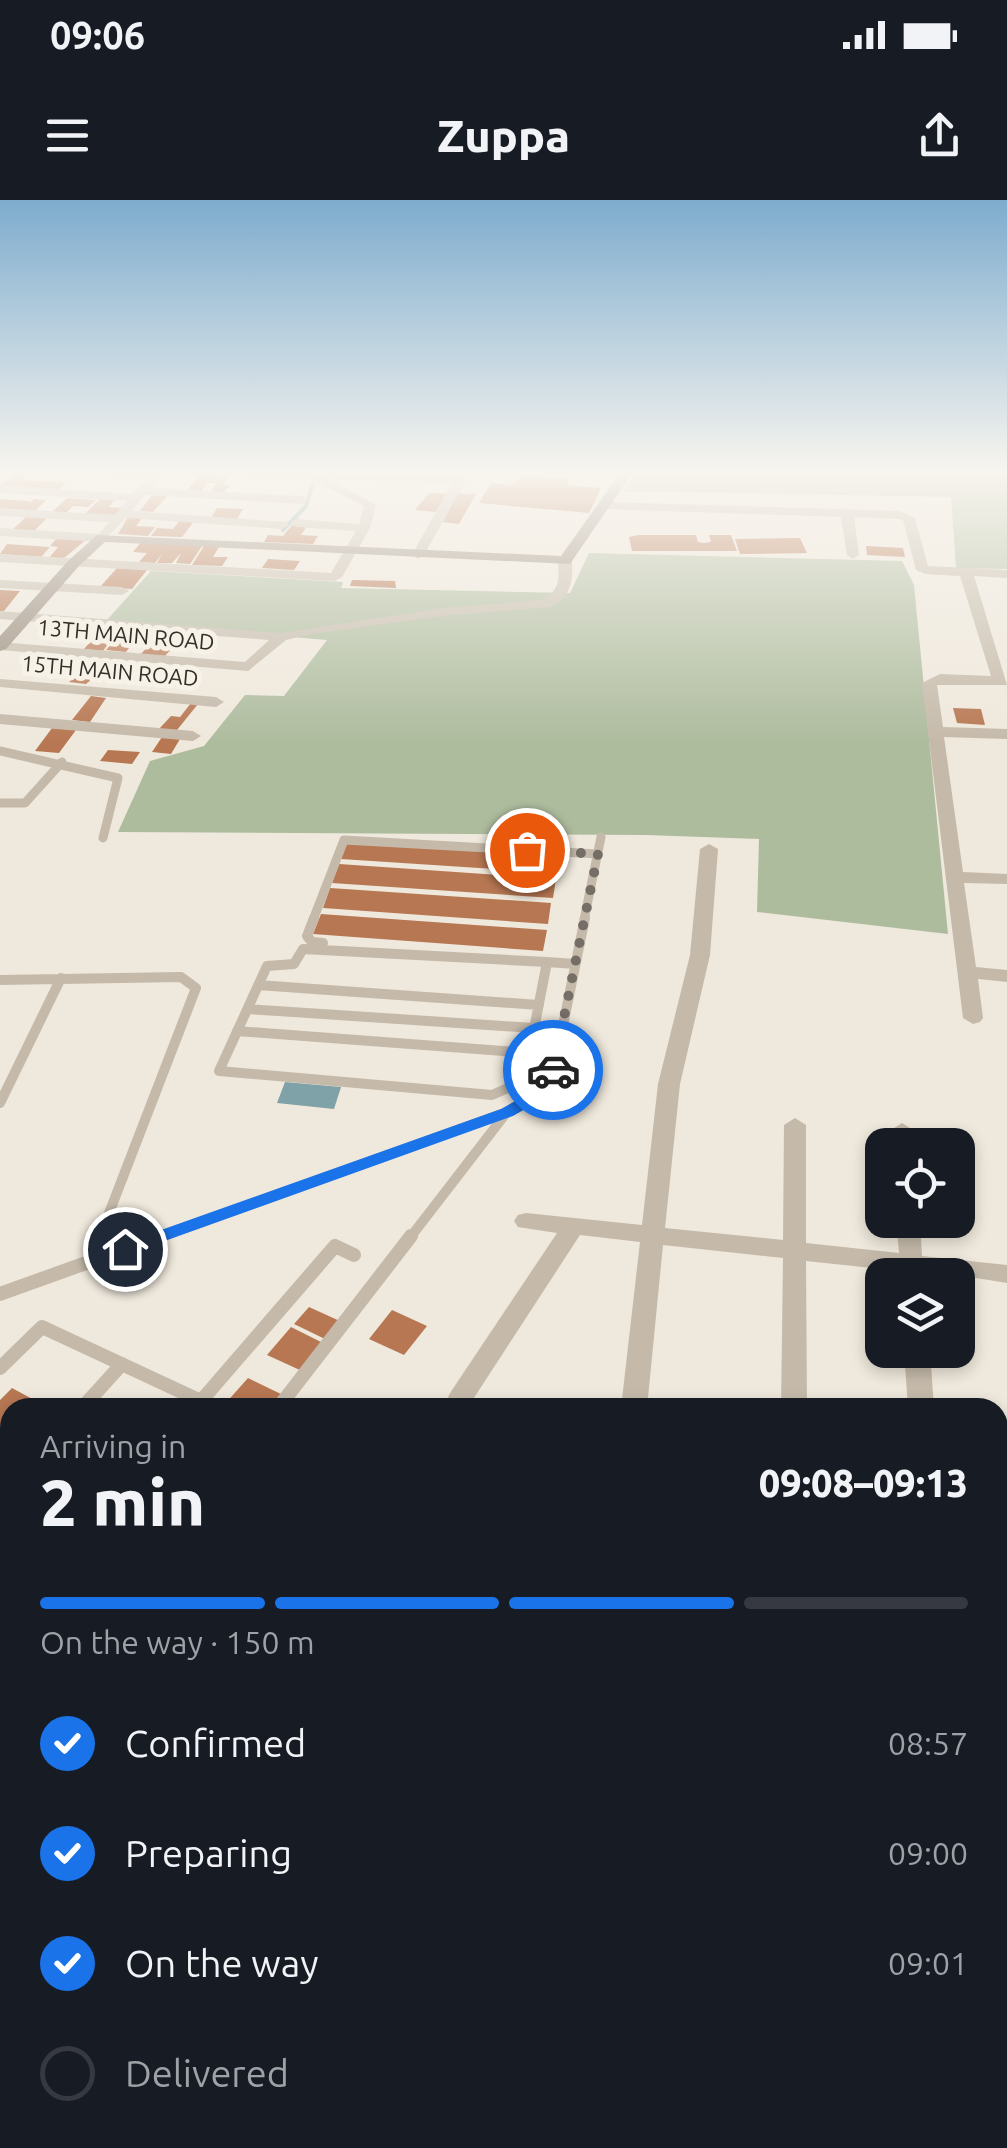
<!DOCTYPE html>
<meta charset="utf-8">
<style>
body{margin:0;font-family:Ubuntu,sans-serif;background:#242831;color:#f1f3f6;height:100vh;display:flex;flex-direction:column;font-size:38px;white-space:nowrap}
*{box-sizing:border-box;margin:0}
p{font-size:32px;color:#9ea1a6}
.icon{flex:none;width:55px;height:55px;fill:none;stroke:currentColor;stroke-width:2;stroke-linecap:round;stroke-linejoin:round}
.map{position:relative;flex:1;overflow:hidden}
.panel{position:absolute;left:0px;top:1198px;width:1008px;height:752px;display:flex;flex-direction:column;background:#171b24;border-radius:30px 30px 0 0;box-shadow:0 5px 15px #0003}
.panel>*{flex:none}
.controls{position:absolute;left:865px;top:928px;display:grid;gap:20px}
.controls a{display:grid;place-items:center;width:110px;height:110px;border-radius:20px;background:#171b24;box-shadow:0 5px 15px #0003;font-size:50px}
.pin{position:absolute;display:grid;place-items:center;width:85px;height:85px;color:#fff;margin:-42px;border:5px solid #fff;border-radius:50%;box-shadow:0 2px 10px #0007}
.courier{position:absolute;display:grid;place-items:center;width:100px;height:100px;margin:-50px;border:8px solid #1a73e8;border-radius:50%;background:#fff;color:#222;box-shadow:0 2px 12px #0007}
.summary em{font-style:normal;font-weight:800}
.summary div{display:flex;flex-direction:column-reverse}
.summary{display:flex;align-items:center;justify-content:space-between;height:170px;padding:0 40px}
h1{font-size:65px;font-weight:800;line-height:75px}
.bar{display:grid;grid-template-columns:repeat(4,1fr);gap:15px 10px;align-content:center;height:120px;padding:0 40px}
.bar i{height:12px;border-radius:8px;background:#363941}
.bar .selected{background:#1a73e8}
.bar p{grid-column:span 4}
ol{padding:0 40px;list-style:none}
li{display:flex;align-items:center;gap:30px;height:110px}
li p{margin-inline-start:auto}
li .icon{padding:10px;border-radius:50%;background:#1a73e8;color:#fff;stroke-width:4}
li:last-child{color:#9ea1a6}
li i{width:55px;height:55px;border:5px solid #363941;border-radius:50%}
.status{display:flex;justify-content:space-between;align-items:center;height:70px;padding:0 50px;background:#171b24;direction:ltr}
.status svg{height:28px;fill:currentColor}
header{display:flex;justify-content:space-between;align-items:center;height:130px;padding:0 40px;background:#171b24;font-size:45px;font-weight:800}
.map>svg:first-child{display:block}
</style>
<div class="status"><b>09:06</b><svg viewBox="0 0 49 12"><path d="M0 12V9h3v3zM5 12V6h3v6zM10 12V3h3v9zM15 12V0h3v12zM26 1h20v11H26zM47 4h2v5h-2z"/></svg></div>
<header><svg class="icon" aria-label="menu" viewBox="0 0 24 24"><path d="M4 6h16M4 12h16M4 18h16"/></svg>Zuppa<svg class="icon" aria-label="share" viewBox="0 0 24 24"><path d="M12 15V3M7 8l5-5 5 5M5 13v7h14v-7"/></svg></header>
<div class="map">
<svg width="1007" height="1948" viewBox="0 0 1007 1948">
<rect width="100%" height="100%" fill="#efe8dc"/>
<path fill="#aebc9e" d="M640 269H1007V369L956 368 951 297 624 291Z
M589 353 902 361 914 385 948 734 757 712 759 639 646 635 118 632 150 561 204 546 245 495 284 496 327 440 106 421 151 371 343 382 341 388 570 393Z
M0 1521 10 1529V1940H498L508 1948H0Z
M1007 1625V1948H850L851 1940H998V1692Z"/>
<path fill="#7fa1a8" d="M285 882 341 887 334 909 277 903Z"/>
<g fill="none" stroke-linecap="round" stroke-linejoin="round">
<path stroke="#7fa1a8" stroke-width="4" d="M283 330 306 306 313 283"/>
</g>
<path fill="#b77752" d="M16 272H29L21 280 66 282 59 289 0 287Z
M200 275 229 277 223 285H230L224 292H211L217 283H207L201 292 187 291Z
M523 276 569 279 567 285 601 288 589 313 479 303 491 283 511 285Z
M429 293 449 294 435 312 415 310Z
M457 293 476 294 459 324 443 322Z
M152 295 167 296 153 312 140 311Z
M102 297 116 298 109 307 123 308 118 315 85 314Z
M67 298 96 300 88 307 73 306 65 314 51 313Z
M0 299 30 301 29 304 34 299 46 300 34 312 0 310Z
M217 308 243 309 237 319 211 318Z
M26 317 47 318 33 332 12 330Z
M128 317H143L136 326 155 327 148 336 118 334Z
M181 319 195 320 182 337 151 336 157 328 173 329Z
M292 325 307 326 301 335 318 336 313 344 264 342 268 335 283 336Z
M638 335H696L698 342 704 343 711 342 709 335H731L737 351H632L629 337Z
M57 338 87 339 64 358H49L58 347 50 346Z
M800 338 807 353 740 354 735 339Z
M141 342 202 346 190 364 176 363 181 353 172 363H157L162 354 155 363 139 362 147 353 133 352Z
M7 344 50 347 41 357 0 354Z
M204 346 219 347 213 357H228L222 366 192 365Z
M866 346 903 348 905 357 867 355Z
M268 359 300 361 294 370 262 368Z
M117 368 130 369 147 370 132 389 100 387Z
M352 380 395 381 396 388 350 386Z
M0 390 20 391 4 411H0Z
M104 426 120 427 103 451 84 449Z
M126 428 143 429 126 452 106 450Z
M150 444 164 446H174L165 456 141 454Z
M83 470 99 473 86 484 69 482Z
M91 496 106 498 90 522 72 520Z
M191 503 198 504 177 530 159 529 171 516 180 517Z
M953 508 981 509 985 525 957 523Z
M52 528 76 530 59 553 35 551Z
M162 537 180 539 171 554 152 552Z
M108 550 140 552 132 564 100 561Z
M347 641 560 655 557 673 341 659Z
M339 664 556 679 553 698 332 683Z
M330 688 551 703 548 724 323 708Z
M321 714 547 730 543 751 313 734Z
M309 1107 342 1122 327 1140 294 1124Z
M392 1110 427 1126 404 1155 369 1139Z
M291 1127 325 1144 302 1171 267 1155Z
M248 1178 281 1194 269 1208 224 1205Z
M12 1188 49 1208H10V1232L0 1226V1200Z
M0 1230 10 1235V1261L0 1271Z"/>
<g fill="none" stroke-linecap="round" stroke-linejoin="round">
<path stroke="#c5baaa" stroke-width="9" d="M0 551 118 578 103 638
M0 603H25L62 562
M313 720 344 640 598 654
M584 720 601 637"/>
<path stroke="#c5baaa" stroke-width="10" d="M314 718 307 736 312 742 323 743
M303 749 547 762 524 881 492 895 219 871 267 766 294 764Z
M547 762 575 764
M0 780 181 777 196 788 99 1039
M258 785 539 805
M248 809 534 828
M237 831 529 853
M0 903 61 778
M155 1039 507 912 540 894 554 869 585 718
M409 1039 507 912"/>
<path stroke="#c5baaa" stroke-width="14" d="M90 1061 100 1036
M0 1094 161 1036
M0 1168 42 1127 201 1201 335 1046 354 1055
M82 1208 122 1164
M278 1208 411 1036
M0 1296 10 1286
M0 1420 10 1427"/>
<path fill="#c5baaa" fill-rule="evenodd" d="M22 269 152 272 155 269 460 276 466 280 424 355 418 359 412 355 452 283 328 279 376 305 370 328 342 377 335 381 0 362V354L331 373 356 331 296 327 290 323 296 319 359 324 364 306 310 279 163 274 151 288 302 296 308 300 302 304 145 295 132 311 287 322 289 325 283 329 126 318 102 342 0 336V328L99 334 109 322 0 316V308L115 315 127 301 0 293V285L133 294 146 279 28 272Z
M607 302 900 311 915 318 928 366 1007 370V378L974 376 1007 485H937L943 527 1007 529V539L944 537 963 672 1007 674V684L964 683 976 767 1007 770V782L978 779 983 818 980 822 973 824 963 818 922 483 940 474 991 476 960 376 925 374 916 370 903 320 899 319 854 317 859 355 853 359 847 355 841 317 603 309V303Z
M565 357 572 361C573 384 571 394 551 407L443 416 312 434 286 440 248 471 0 450V442L245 462 269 440 0 419V411L281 433 443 408 543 400C560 389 559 381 558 361Z
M0 380 122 387 129 391 122 395 0 388Z
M0 479 216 497 224 502 216 507 0 487Z
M0 514 193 531 201 536 193 541 0 524Z
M709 644 718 649 710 755 680 884 665 1028 783 1040 784 925 795 918 806 925V1043L899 1053 896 1020H920L922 1056 1007 1065V1083L958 1075H900V1071L806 1061 807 1208H781L783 1058 663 1045 647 1208H621L640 1042 580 1035 470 1204 461 1208 452 1204 448 1197 452 1190 557 1033 518 1027 514 1021 518 1015 526 1013 642 1025 658 884 690 755 700 649Z
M902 923 913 930 914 945H892L891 930Z
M904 1150H930L934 1208H908Z"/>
<path fill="#988a7b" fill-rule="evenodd" d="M623 269H635L570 364 105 342 79 366 6 449 0 451V436L69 360 97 335 561 356Z"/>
</g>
<linearGradient id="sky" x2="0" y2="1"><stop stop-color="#7eacce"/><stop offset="0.5" stop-color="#f8f5ef"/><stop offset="1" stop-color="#f8f5ef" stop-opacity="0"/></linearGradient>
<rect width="1007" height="542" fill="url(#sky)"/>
<path fill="#1a73e8" d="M553 865 561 870 546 897 513 916 131 1053H119L116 1049 119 1045 501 909 535 890 548 867Z"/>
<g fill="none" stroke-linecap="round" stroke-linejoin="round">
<path stroke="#756e67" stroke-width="10" stroke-dasharray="0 18" d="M527 650 598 654 553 870"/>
</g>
<g text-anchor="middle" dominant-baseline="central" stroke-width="10" stroke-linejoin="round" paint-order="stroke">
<g font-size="22" fill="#342d28" stroke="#f7f2e8">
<text transform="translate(126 434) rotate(5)">13TH MAIN ROAD</text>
<text transform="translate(110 470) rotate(5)">15TH MAIN ROAD</text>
</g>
</g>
</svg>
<div class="controls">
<a><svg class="icon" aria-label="locate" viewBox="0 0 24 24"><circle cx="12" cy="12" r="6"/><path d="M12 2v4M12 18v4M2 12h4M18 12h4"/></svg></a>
<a><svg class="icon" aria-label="layers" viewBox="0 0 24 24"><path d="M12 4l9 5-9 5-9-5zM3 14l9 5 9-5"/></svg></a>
</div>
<div class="pin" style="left:527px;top:650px;background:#ea580c"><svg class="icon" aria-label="bag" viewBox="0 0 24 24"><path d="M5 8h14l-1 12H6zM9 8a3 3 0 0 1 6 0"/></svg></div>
<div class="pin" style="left:125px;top:1049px;background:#1f2937"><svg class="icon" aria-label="home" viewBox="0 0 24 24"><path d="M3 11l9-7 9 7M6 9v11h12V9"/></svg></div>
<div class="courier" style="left:553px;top:870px"><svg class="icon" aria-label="car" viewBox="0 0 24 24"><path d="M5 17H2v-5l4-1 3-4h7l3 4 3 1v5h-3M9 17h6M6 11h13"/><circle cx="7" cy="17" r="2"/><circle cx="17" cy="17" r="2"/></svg></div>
<section class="panel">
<div class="summary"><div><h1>2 min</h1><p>Arriving in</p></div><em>09:08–09:13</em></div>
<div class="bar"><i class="selected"></i><i class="selected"></i><i class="selected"></i><i></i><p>On the way · 150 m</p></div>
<ol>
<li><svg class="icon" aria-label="check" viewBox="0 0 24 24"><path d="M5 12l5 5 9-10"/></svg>Confirmed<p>08:57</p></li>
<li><svg class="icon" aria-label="check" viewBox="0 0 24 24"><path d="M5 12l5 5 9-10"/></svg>Preparing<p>09:00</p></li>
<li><svg class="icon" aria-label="check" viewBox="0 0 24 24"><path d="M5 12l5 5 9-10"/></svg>On the way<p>09:01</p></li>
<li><i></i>Delivered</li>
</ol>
</section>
</div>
